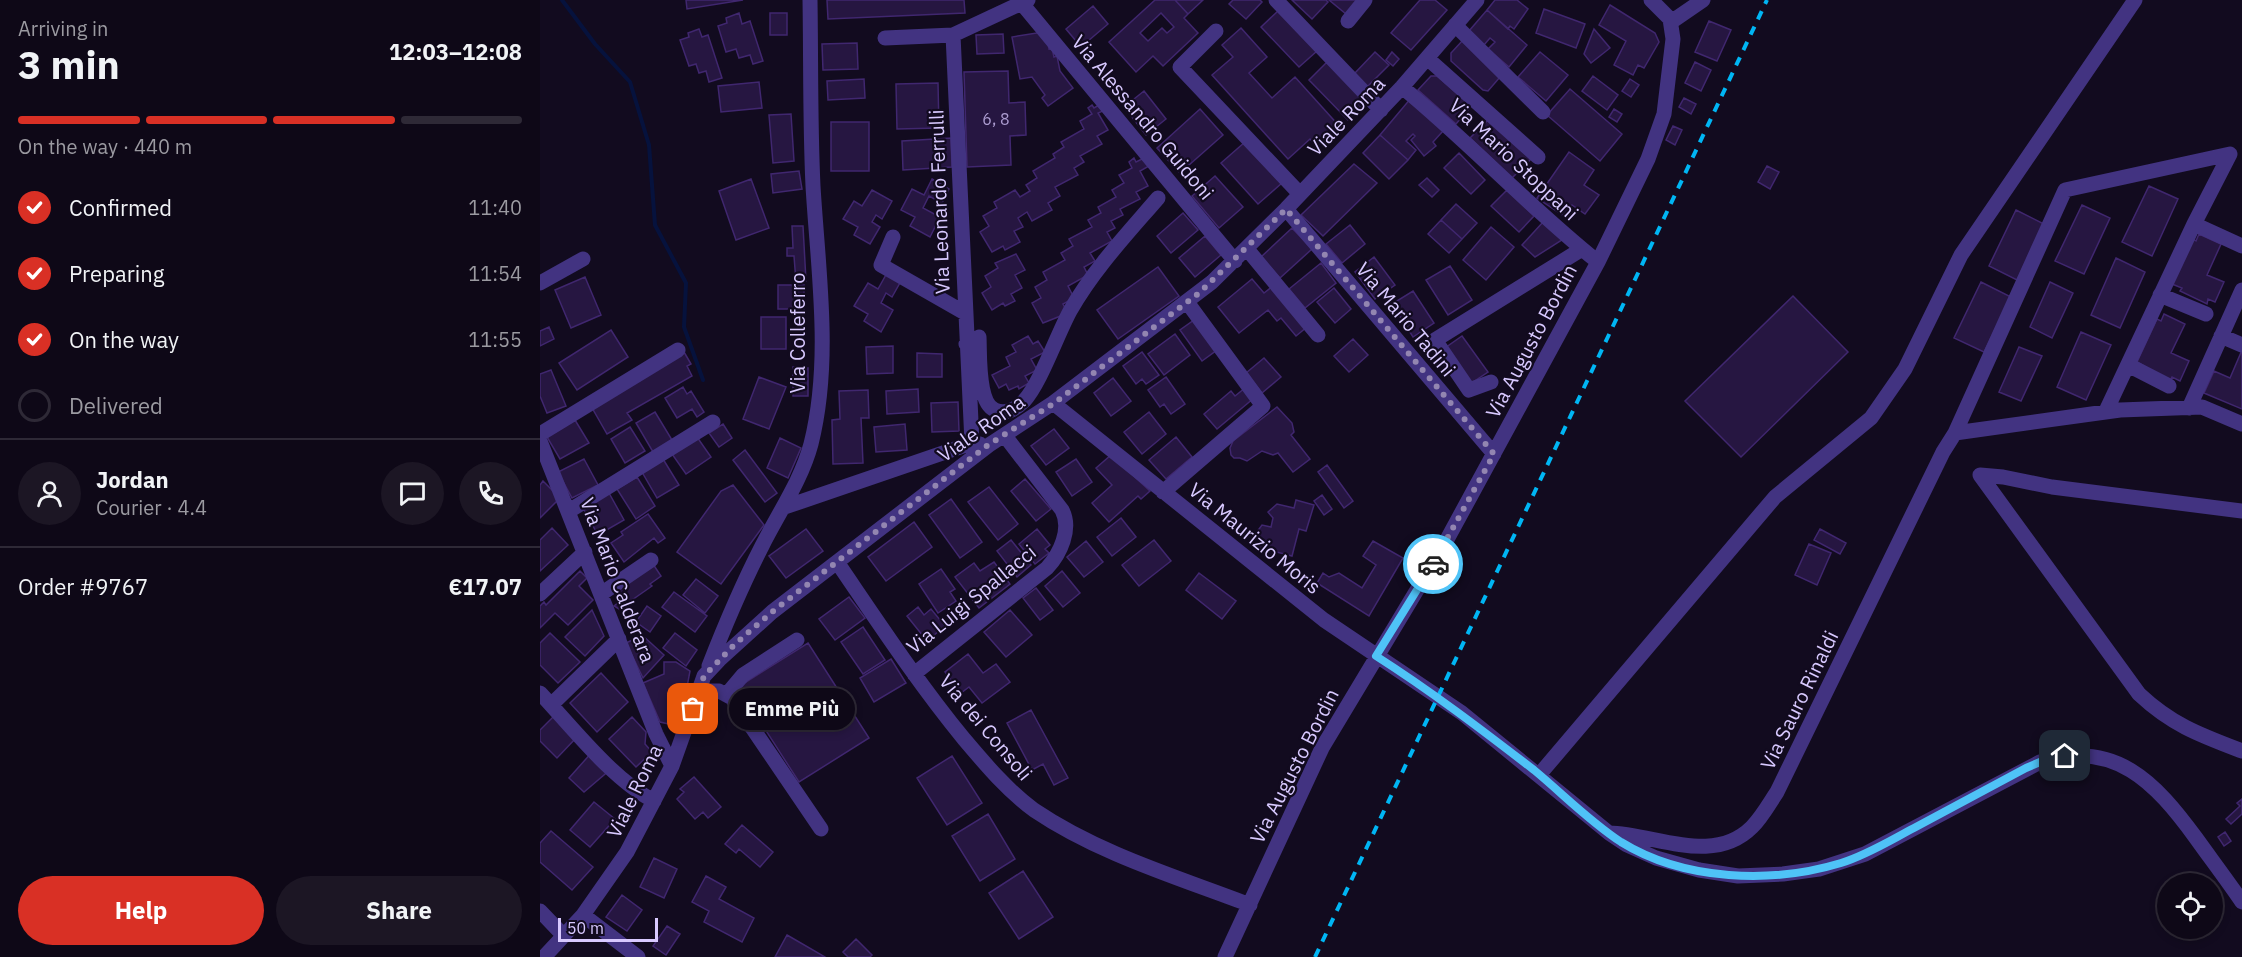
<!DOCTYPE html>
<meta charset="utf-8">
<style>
body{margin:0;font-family:"IBM Plex Sans",sans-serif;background:#1c1624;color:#f1f3f6;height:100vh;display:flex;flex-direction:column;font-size:22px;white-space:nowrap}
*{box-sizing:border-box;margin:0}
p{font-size:20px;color:#9b9aa1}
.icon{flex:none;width:33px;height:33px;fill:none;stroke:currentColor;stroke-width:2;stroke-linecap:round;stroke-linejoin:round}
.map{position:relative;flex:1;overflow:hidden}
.sheet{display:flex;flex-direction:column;background:#0e0817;width:540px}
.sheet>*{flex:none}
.tools{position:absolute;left:1617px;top:873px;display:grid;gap:12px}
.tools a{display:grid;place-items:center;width:66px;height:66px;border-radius:50%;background:#0e0817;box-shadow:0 3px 9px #0003,0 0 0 2px #2e2936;font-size:30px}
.scale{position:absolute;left:18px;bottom:15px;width:100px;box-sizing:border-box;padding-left:6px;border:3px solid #d8c9ff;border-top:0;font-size:16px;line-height:21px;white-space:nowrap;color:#d8c9ff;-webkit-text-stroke:4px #120b1f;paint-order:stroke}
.pin{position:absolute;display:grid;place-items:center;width:51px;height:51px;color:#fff;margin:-26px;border-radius:12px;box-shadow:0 3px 9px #0006}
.courier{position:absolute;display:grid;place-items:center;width:60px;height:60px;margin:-30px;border:4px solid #4fc3f7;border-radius:50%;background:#fff;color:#222;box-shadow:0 2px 8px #0007}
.bubble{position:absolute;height:42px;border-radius:21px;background:#0e0817;box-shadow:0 3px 9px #0003,0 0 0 2px #2e2936;font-size:20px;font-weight:800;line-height:42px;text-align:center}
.head em{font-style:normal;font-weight:800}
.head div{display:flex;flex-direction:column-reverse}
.head{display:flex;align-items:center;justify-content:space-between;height:102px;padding:0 18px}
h1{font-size:39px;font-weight:800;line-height:45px}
.bar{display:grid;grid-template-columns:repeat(4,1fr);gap:9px 6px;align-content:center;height:72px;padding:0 18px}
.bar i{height:8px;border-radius:4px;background:#2e2936}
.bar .active{background:#d93025}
.bar p{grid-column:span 4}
.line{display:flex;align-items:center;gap:15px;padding:0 18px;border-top:2px solid #2e2936}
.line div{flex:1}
.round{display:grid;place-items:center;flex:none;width:63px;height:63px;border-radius:32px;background:#1c1624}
ol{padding:0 18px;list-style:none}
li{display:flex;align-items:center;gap:18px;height:66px}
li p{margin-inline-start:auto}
li .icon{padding:6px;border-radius:50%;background:#d93025;color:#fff;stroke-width:4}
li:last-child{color:#9b9aa1}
li i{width:33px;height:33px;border:3px solid #2e2936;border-radius:50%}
.button{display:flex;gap:12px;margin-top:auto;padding:12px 18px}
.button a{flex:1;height:69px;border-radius:36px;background:#d93025;color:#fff;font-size:24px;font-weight:800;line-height:69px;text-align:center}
.button a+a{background:#1c1624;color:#f1f3f6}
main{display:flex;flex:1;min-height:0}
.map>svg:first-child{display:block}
</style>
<main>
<section class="sheet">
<div class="head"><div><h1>3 min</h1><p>Arriving in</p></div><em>12:03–12:08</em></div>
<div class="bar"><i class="active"></i><i class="active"></i><i class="active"></i><i></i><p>On the way · 440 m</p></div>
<ol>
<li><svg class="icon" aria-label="check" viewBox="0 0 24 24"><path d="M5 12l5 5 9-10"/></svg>Confirmed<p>11:40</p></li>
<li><svg class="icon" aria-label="check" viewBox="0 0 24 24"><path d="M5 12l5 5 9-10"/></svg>Preparing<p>11:54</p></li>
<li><svg class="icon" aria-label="check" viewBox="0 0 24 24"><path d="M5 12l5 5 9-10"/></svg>On the way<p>11:55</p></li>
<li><i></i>Delivered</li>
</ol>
<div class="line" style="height:108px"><a class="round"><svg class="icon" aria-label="person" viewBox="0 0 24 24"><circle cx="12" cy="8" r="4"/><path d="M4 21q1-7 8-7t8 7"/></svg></a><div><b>Jordan</b><p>Courier · 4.4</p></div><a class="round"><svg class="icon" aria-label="chat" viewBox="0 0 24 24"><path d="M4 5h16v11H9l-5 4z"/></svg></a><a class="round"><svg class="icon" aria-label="phone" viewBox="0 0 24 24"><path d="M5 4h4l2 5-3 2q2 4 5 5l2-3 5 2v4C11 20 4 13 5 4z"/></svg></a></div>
<div class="line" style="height:78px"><div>Order #9767</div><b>€17.07</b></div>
<div class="button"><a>Help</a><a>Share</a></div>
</section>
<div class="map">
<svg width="1702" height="957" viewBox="0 0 1702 957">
<rect width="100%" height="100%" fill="#120b1f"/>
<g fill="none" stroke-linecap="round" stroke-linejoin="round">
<path stroke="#06123d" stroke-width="4" d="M22 0 55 44 90 82 109 145 115 225 146 283 144 327 163 380"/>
</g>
<path fill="#261641" stroke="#40276f" stroke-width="1.5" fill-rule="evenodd" d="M146 0H203L147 9Z
M287 0H424L425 13 288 19Z
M615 0H635L648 14 644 18 658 33 623 66 613 56 596 72 569 42ZM621 13 634 27 627 33 622 28 608 41 600 33Z
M635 0H663L648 14Z
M693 0H720L722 2 706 19 689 4Z
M752 0H786L788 2 772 19Z
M789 0H818L806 14Z
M880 0H895L907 10 871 50 851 33Z
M955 0H977L988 9 974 29 970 26 968 29 947 10Z
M1070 5 1115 33 1119 42 1104 68 1098 65 1093 75 1074 65 1086 41 1059 25Z
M553 6 568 24 541 47 526 29Z
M1004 9 1045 24 1036 48 996 33Z
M739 10 777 51 759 67 721 27Z
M947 10 987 45 969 67 948 49 955 42 950 38 944 45 929 31Z
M199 13 202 24 210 21 223 61 213 64 210 55 199 58 196 49 186 52 178 26 187 23 186 18Z
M230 13H247V35H230Z
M1169 21 1191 30 1177 61 1155 52Z
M701 28 727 57 709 73 732 98 755 77 800 127 777 147 770 139 748 159 672 75 693 57 682 45Z
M159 29 162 37 168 35 182 78 169 82 166 71 159 73 156 64 149 66 140 40 149 37 148 33Z
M1054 29 1070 48 1051 63 1044 54Z
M503 32 507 38 509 49 512 48 514 57 517 56 520 71 533 88 508 106 502 98 505 95 492 77 480 79 472 37Z
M463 34 464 53 437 54 436 35Z
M923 40 960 77 948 91 943 90 911 61V53Z
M317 43 318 69 283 70 282 44Z
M835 52 849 65 827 87 814 74Z
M852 52 859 59 853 66 846 60Z
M1000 52 1028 75 1006 101 978 77Z
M787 62 826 102 808 120 769 80Z
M1155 62 1171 70 1161 91 1145 83Z
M468 71 469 103 485 102 486 135 470 136 471 165 427 167 424 72Z
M891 76H897L928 103 929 109 916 124 878 90Z
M1053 76 1078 95 1067 110 1042 91Z
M324 79 325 98 288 100 287 81Z
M1090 79 1099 85 1091 97 1082 91Z
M219 82 222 108 181 112 178 86Z
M398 83 399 128 357 129 356 84Z
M1030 89 1082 134 1060 161 1007 115Z
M604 91 626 119 606 135 584 107Z
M871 98 903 131 893 142 896 146 884 156 871 140 875 136 873 134 866 141 876 150 868 160 840 135Z
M1144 98 1156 104 1151 114 1139 107Z
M552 105 554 108 559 105 563 111 558 113 568 130 557 136 562 144 540 156 544 162 534 168 538 175 515 187 520 196 508 203 512 210 492 221 487 212 478 218 483 227 474 231 480 242 465 250 463 246 452 252 440 232 449 226 443 216 457 208 454 202 475 190 480 197 490 191 486 185 497 178 493 171 515 158 513 154 524 147 521 142 544 129 540 121 552 114 548 108Z
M660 109 683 135 640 173 617 148Z
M1074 109 1082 114 1077 122 1069 117Z
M251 114 254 161 233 163 229 115Z
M949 119 991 159 972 178 930 138Z
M291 122H329V171H291Z
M1133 126 1142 130 1135 145 1126 140Z
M840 135 868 160 849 179 823 153Z
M411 138 412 167 363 170 362 141Z
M705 142 742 183 718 204 681 163Z
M1029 152 1054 170 1044 185 1059 195 1045 214 1032 205 1024 216 997 198Z
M919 153 945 180 931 194 904 168Z
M594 158 596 162 604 158 609 166 600 171 608 186 596 192 600 199 580 209 583 215 571 221 575 228 567 232 572 241 550 253 555 261 544 267 548 275 528 286 534 298 523 304 528 313 503 323 492 303 501 298 495 287 507 280 503 272 525 260 521 253 533 246 529 239 552 227 548 220 561 213 558 207 576 197 572 190 584 183 579 175 592 168 589 162Z
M814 164 837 183 783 236 761 215Z
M1227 166 1239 172 1230 189 1218 182Z
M259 171 262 189 233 193 231 174Z
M675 176 703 207 679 228 652 196Z
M887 178 899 190 892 197 879 185Z
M211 179 229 228 196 240 179 191Z
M392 179 409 189 402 203 389 196 383 208 400 217 390 237 370 226 375 217 361 210 372 189 384 195Z
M1609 186 1638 199 1612 256 1582 242Z
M332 190 352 201 342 219 336 215 332 222 340 227 330 244 314 235 318 227 303 219 314 201 322 206Z
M967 190 994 216 979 232 951 206Z
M916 204 937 223 922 239 901 220Z
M1542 205 1570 218 1544 274 1515 261Z
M1476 210 1504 224 1477 280 1449 266Z
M643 213 658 230 631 253 617 236Z
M901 220 922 239 909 253 888 234Z
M1003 222 1022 240 995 257 982 245Z
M810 225 825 244 802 263 786 244Z
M252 226H263L266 281 256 282 254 256H247V248H253Z
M951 227 974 247 946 280 923 260Z
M752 228 772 249 740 278 721 257Z
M1659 234 1681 244 1667 275 1684 282 1675 302 1668 299 1667 304 1640 291 1642 288 1632 284 1653 239 1656 241Z
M665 236 681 255 655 277 639 258Z
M476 254 485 270 475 275 482 288 471 294 475 301 465 306 463 303 452 310 442 293 451 287 445 276 458 268 455 263Z
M834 257 855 285 835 299 815 272Z
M1576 258 1605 272 1580 328 1551 315Z
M781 263 796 283 765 308 749 289Z
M910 266 932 300 908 315 886 280Z
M618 267 639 296 578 339 557 310Z
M347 273 361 281 352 297 346 293 341 303 353 310 341 332 324 321 328 314 314 306 328 283 338 289Z
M45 277 61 315 31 328 15 290Z
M712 279 724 293 733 286 767 327 756 336 741 318 737 321 728 310 699 333 678 307Z
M1441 282 1471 297 1444 352 1414 338Z
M1510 282 1533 293 1512 338 1490 327Z
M238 285H264V309H238Z
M794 288 811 309 795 323 777 302Z
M873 291 894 323 873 337 852 304Z
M1253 296 1308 352 1201 457 1145 401Z
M1624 314 1645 324 1631 353 1649 361 1640 381 1632 377 1630 381 1597 362 1617 319 1621 321Z
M221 317H246V349H221Z
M654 320 677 350 662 361 640 330Z
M9 327 14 339 0 346V331Z
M71 330 88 357 37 390 19 363Z
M1541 332 1571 345 1546 400 1517 387Z
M635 334 650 355 624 375 608 354Z
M488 336 493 344 498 341 505 352 491 359 497 370 485 376 489 383 479 389 478 386 469 390 466 384 459 388 452 375 470 366 466 357 476 352 472 345Z
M922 336 948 372 930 384 905 348Z
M813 339 828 355 809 372 794 356Z
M353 346V373L327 374 326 347Z
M1479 347 1502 356 1481 401 1459 392Z
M1702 350V409L1664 393 1674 371 1690 378Z
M144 352 151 364 147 366 152 376 87 413 92 420 67 434 51 406Z
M602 352 619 375 606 384 602 379 596 384 583 366Z
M377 353 402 354V377H377Z
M724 358 741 377 722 393 706 373Z
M253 367 268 368V396H253Z
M11 370 26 406 7 413 0 396V374Z
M219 377 246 387 229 429 203 419Z
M626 377 645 404 631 414 624 404 620 407 608 390Z
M573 378 591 401 571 416 554 393Z
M143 387 147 394 151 391 164 412 157 417 152 409 137 418 125 398Z
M705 388 714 398 677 429 664 414 691 391 695 396Z
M378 389 379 412 347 414 346 391Z
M328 390 329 418H321L323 463 293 464 292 420 300 419 299 391Z
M418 402 419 431 392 432 391 403Z
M737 407 752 423 754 432 751 435 770 459 753 472 738 453 733 455 722 451 707 461 700 458H694L691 455 690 448 693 441Z
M115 412 132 440 113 452 96 423Z
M609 412 626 434 602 454 584 432Z
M35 420 49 443 20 459 7 437Z
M183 424 192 438 179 447 169 433Z
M365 424 367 450 336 452 334 427Z
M90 427 105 451 85 463 71 439Z
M514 429 529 448 506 465 491 446Z
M157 437 171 457 146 474 132 454Z
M636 437 652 457 626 479 609 460Z
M240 438 261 448 248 478 227 468Z
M205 450 237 493 225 502 193 460Z
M571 455 610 491 601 499 598 496 569 522 552 503 572 485 556 468Z
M44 459 58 485 32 498 18 472Z
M123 459 139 485 117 498 102 472Z
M536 459 552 482 532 496 516 472Z
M787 465 813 501 804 508 778 472Z
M97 477 115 506 96 519 77 489Z
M485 479 511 509 496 521 471 491Z
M3 481 20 498 0 518V485Z
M193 485 224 525 181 584 137 552 181 491Z
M449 487 478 524 458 540 428 502Z
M69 493 84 520 58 535 43 508Z
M782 495 792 509 784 515 774 501Z
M411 499 442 542 420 558 389 515Z
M756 500 774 505 766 531 759 529 752 556 718 547 720 539 716 533 722 525 731 527 733 518 728 512 737 504 754 508Z
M108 514 125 538 118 543 114 538 84 562 71 543 83 535 81 532Z
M581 518 596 537 572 556 557 537Z
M374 522 392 547 346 581 328 557Z
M12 528 28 545 0 571V540Z
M266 529 283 551 246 578 229 556Z
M497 529 510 545 505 549 509 553 495 564 479 544Z
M1280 529 1306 543 1300 554 1274 540Z
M471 540 491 565 477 577 457 551Z
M614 540 631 561 599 586 582 565Z
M546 541 563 562 544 577 527 557Z
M833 541 863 558 829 616 777 583 783 573 789 577 799 573 822 588 836 565 823 556Z
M1269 544 1291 553 1277 585 1255 575Z
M454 562 470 584 439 608 415 577 434 563 440 571Z
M113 564 121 576 110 584 112 586 92 600 84 612 74 606 82 600 75 590Z
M401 569 415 589 410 592 416 601 398 613 379 584Z
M40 571 47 578 39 586 53 600 28 625 15 613 0 628V606L4 602 6 605Z
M522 571 540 593 523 607 505 586Z
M659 573 696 601 682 619 646 590Z
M156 579 178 596 165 613 143 595Z
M496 588 513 610 500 620 483 598Z
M134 592 167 616 155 632 122 607Z
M309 597 325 618 295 640 279 619Z
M107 606 121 616 110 632 96 622Z
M378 607 384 615 391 609 405 626 387 641 367 616Z
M52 610 64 636 45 656 25 637Z
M470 610 492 635 466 657 444 632Z
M323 627 345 660 323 674 301 642Z
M10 633 40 662 18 683 0 665V643Z
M135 633 157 650 146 666 123 648Z
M102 635 124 655 103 678 86 643Z
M268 643 329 738 259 782 198 687Z
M428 654 443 673 456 664 470 682 442 703 429 687 421 693 405 672Z
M351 659 366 683 334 702 320 678Z
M124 662H136L150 671 147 687 144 686 143 695H140V704H137L136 711H132L129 724 120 722 103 683 124 674Z
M61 673 88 702 57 732 30 703Z
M491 710 528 778 514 785 503 764 492 770 467 723Z
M14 716 36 738 17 758 0 741V730Z
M92 717 106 732 105 744 112 752 96 767 69 739Z
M53 751 71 769 44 792 29 778Z
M412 756 442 803 407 825 377 778Z
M154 777 181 807 168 818 163 812 155 819 137 799 144 792 140 789Z
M1702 799V814L1691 824 1686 819 1700 806 1697 803Z
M54 802 75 819 50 847 30 830Z
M448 814 475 859 440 881 412 836Z
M202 825 233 852 220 867 199 849 196 853 185 844Z
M11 831 53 867 32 890 0 862V843Z
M1685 832 1691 841 1684 846 1678 837Z
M114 858 137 869 124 898 100 887Z
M483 871 513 917 479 939 449 893Z
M166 876 186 887 179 899 214 918 202 942 164 922 169 911 152 902Z
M82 895 102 910 87 931 66 917Z
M127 926 140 934 126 955 113 946Z
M247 935 285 957H235Z
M316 939 332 955 330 957H308L303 952Z"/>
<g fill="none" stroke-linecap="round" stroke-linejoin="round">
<path stroke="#423381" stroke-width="15" d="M479 0 695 261
M736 0 841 110
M808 21 825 0
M1131 22 1163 0
M915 25 1003 112
M676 31 640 67 760 194
M413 35 432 443
M345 38 413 35 488 0
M887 58 998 157
M862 87C930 143 989 207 1058 262
M746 209 954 454
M353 237 341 265 425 313
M707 249 778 335
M0 283 43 259
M1620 295 1666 314
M1681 336 1702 345
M426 344 439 337C440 354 437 403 455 410 466 415 476 409 484 401 500 384 517 335 530 311 553 270 587 234 618 198
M1588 365 1629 386
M951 382 929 390 895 340 1042 249
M513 403 784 620 922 713 1069 833 1087 845 1116 858 1159 870 1198 876 1243 874 1279 869 1325 854 1500 762C1575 739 1615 782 1656 838 1671 859 1687 880 1702 902
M1649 408 1702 290
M1566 411 1654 224
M1415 433 1580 410 1662 407 1702 424
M0 434 138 350
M0 441 116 734 132 766
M623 492 723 406 647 302
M245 507 432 443 440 444
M29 511 173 422
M1702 511 1512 487 1463 477 1440 475 1599 694C1632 725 1660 735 1702 751
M297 562C338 622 378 683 424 739 446 765 467 790 494 810 559 854 637 877 710 905
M0 594 45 552
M61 594 111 560
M169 666C185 625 202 585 222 546 239 512 261 481 271 444 292 360 278 271 273 186 270 124 271 62 270 0
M374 674 507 568C520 554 532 529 522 510L465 436
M159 690 179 691 192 698 281 829
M0 693C32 727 73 780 114 801
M187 694 203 675 257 640
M11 705 79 639
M999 775 1235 497 1331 418 1365 369 1421 255 1595 0
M1069 833C1116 834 1173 866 1212 827 1222 817 1229 804 1237 792L1403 452 1415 433 1525 190 1690 154 1654 224 1702 246
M0 911 24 936
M43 915 98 957
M4 957 43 915 87 852 132 766 164 676 179 660 232 612 449 445 513 403 672 282 746 209 862 87 937 0
M685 957 782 748 904 545 1058 262 1108 159 1124 114 1133 39 1130 19 1111 0"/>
<path stroke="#00b6f4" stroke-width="4" stroke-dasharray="9 8" stroke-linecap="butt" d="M775 957 1227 0"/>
</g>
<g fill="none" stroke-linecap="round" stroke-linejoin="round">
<path stroke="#9386b1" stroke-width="6" stroke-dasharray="0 10.8" d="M153 709 164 676 194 645 232 612 448 445 513 404 659 293 746 209 954 454 893 564"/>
<path stroke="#4fc3f7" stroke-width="8" d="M893 564 836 656C891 691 942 730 994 770 1023 794 1049 821 1081 842 1144 881 1232 884 1301 863 1327 855 1351 840 1374 828 1412 808 1449 788 1486 768L1500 762 1525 756"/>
</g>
<g text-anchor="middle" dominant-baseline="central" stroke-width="4.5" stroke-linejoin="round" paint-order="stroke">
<g font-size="16" fill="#ac9cd0">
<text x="456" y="119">6, 8</text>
</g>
<g font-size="20" fill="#d8c9ff" stroke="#120b1f">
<text transform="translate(806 116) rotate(-46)">Viale Roma</text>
<text transform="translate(603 117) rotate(50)">Via Alessandro Guidoni</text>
<text transform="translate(974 159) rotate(43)">Via Mario Stoppani</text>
<text transform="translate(399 202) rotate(-92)">Via Leonardo Ferrulli</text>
<text transform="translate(866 319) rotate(50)">Via Mario Tadini</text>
<text transform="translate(257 333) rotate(-90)">Via Colleferro</text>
<text transform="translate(991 341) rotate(-62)">Via Augusto Bordin</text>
<text transform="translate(441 428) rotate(-35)">Viale Roma</text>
<text transform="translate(715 538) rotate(39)">Via Maurizio Moris</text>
<text transform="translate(78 580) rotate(69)">Via Mario Calderara</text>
<text transform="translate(431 599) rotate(-39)">Via Luigi Spallacci</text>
<text transform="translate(1259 700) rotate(-64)">Via Sauro Rinaldi</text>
<text transform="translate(446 727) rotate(50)">Via dei Consoli</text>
<text transform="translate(754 766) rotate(-63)">Via Augusto Bordin</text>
<text transform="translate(94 791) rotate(-64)">Viale Roma</text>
</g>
</g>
</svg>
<div class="tools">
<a><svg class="icon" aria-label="locate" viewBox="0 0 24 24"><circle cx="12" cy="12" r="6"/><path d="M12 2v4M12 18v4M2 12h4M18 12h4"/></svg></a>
</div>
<div class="scale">50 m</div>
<div class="pin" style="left:153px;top:709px;background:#ea580c"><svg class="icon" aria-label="bag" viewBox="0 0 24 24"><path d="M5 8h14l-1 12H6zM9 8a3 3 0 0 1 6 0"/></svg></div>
<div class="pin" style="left:1525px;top:756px;background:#1f2937"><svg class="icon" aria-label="home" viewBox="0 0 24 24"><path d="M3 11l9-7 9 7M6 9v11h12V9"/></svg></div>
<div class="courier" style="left:893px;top:564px"><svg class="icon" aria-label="car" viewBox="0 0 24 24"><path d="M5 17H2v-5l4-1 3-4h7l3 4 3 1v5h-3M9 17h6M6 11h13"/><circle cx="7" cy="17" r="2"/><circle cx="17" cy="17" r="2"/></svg></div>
<div class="bubble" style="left:189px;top:688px;width:126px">Emme Più</div>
</div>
</main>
